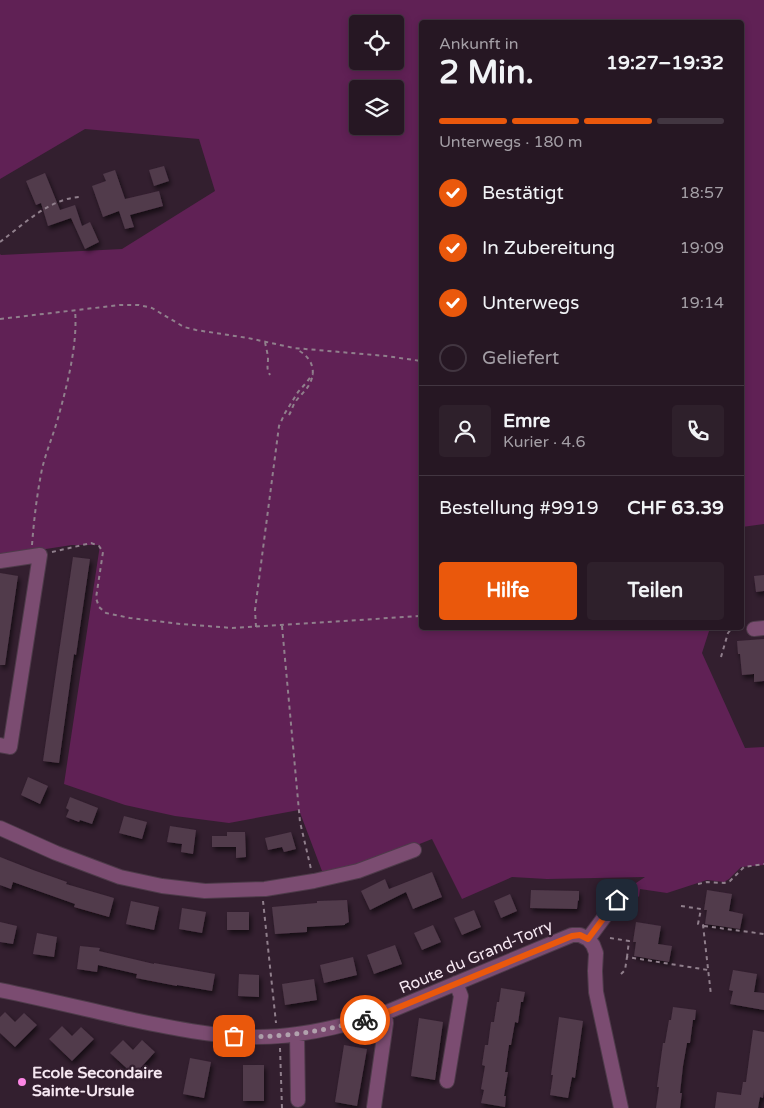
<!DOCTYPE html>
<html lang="de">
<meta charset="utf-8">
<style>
body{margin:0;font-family:"Varela Round",sans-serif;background:#2e202b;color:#f1f3f6;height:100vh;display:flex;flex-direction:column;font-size:19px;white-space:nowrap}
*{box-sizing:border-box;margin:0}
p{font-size:16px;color:#a49fa6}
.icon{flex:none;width:28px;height:28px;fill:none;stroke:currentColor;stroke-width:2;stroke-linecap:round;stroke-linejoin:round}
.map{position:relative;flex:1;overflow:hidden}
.sheet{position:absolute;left:419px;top:20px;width:325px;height:610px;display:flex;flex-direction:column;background:#261723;border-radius:5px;box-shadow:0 2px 8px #0003,0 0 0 1px #423641}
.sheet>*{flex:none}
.tools{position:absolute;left:349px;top:15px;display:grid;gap:10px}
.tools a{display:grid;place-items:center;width:55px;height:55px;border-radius:5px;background:#261723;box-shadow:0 2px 8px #0003,0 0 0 1px #423641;font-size:25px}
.pin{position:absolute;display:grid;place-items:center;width:42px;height:42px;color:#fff;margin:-21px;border-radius:10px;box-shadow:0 2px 8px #0006}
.courier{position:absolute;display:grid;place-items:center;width:50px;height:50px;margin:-25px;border:4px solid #ea580c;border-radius:50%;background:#fff;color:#222;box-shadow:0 1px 6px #0007}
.head em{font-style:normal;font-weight:700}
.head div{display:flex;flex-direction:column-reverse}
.head{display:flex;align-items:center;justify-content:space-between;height:85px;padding:0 20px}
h1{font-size:32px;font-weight:700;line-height:38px}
.bar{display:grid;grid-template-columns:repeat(4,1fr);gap:8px 5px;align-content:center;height:60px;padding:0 20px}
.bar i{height:6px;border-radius:4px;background:#423641}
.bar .active{background:#ea580c}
.bar p{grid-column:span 4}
.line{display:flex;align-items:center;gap:12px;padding:0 20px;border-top:1px solid #423641}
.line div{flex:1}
.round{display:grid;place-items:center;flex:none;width:52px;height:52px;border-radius:5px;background:#2e202b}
ol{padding:0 20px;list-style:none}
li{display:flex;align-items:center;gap:15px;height:55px}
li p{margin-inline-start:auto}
li .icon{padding:5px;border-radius:50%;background:#ea580c;color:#fff;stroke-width:4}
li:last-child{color:#a49fa6}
li i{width:28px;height:28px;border:2px solid #423641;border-radius:50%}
.cta{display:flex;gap:10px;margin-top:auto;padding:10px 20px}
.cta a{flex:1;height:58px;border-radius:5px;background:#ea580c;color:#fff;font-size:20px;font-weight:700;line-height:58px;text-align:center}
.cta a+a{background:#2e202b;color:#f1f3f6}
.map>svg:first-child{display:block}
</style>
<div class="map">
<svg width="764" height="1108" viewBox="0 0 764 1108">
<defs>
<filter id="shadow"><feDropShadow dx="2" dy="3.5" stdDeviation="2.5" flood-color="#0009"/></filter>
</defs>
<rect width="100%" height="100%" fill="#331f2f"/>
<path fill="#602155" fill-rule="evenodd" d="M0 0H764V524L742 527 741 528V22H421V628H710L702 653 745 748 764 747V865L741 867 729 879 724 882 707 880 667 893 640 889 639 897 633 892 636 883 645 877 547 879 512 877 462 899 432 839 342 875 325 879 299 810 229 823 175 816 125 805 64 784 100 545H72L0 556V254L1 255 122 249 215 191 199 139 85 129 0 179ZM358 24H395V61H358ZM358 89H395V126H358Z"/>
<path fill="#513a4b" filter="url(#shadow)" d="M164 166 169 181 154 186 149 170Z
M115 170 125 199 159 191 163 206 130 215 134 227 125 229 119 211 103 217 92 186 106 181 103 174Z
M45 173 60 210 75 205 82 226 90 222 99 242 85 249 71 218 48 226 41 203 36 205 26 181Z
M73 557 90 559 76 655 74 654 59 763 43 761Z
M0 573 18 576 5 665H0Z
M764 575V591L756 592 754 576Z
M764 639V681L754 682V674L742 675 740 654H738L737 641Z
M28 777 48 786 40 804 21 795Z
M70 797 98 808 92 824 80 820 79 822 66 817 69 810 66 808Z
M124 816 147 822 142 839 119 833Z
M170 826 196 830 193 854 181 852 182 844 167 842Z
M227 832H245L246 857 236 858V847H212V836H227Z
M291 832 296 849 284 852 282 847 268 850 265 838Z
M0 857 33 870 67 882 66 884 114 898 109 917 74 907 75 904 13 882 11 889 0 885Z
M432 872 442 897 413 909 406 892 370 910 361 891 385 879 389 889Z
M531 890 579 891V901L578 900 577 909 530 908Z
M707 890 732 894 729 911 743 914 740 929 705 924 707 910H704Z
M510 894 517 911 501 918 494 901Z
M347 900 349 922 345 924V925L307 927V932L275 934 272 907 317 903V901Z
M131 901 159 907 154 930 126 924Z
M182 908 206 912 202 933 179 929Z
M474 910 481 927 462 935 454 918Z
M227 912H249V930H227Z
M0 922 17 926 13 944 0 942Z
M636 922 661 926 658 944 672 946 669 962 634 956 636 942H633Z
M433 925 441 942 422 950 414 933Z
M37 933 57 937 54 957 33 954Z
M395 945 402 964 374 974 367 955Z
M80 946 100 948 99 951 154 964V963L215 974 212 991 177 985V986L136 978 137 974 98 965 97 972 77 969Z
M353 957 357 975 324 983 320 965Z
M733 970 757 974 754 992 764 993V1010L730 1004 733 991 729 990Z
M239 974 259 975V997L238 996Z
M314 979 317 1000 285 1005 282 984Z
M501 988 525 992 523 1002H521L518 1023 515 1022 511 1045H509L505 1072H508L504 1096H506L505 1107 481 1103 484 1090 481 1089 485 1066 482 1065 485 1045H488L491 1022H494L497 1002H499Z
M673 1007 696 1010 695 1020H693L690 1043H687L683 1066 680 1093H682L680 1108H656L659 1087H657L663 1043H665L669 1020H671Z
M5 1012 15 1022 24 1013 37 1025 15 1047 0 1033V1017Z
M559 1017 583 1021 575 1078 572 1077 568 1098 550 1095 553 1075H551Z
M419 1018 443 1022 435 1080 411 1076Z
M62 1026 72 1036 81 1027 94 1039 72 1061 49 1039Z
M753 1030 764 1032V1090L763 1098 760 1097 758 1108H715L717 1092 741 1095 743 1082H746Z
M123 1040 133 1050 142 1040 155 1052 134 1075 110 1053Z
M344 1045 367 1049 357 1106 335 1102Z
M190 1058 211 1062 204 1098 183 1094Z
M243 1065H264V1101H243Z"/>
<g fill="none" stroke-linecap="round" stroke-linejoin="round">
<g stroke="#4e3b4a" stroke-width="16">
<path id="minor" d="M0 561 40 555 10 747 0 745
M754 629 764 628
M0 828 56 853 120 877 162 886 205 891 265 889 314 881 358 871 414 850
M588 939 617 900
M0 990C45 999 89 1010 134 1020 172 1028 211 1036 251 1037 296 1038 342 1027 385 1013L572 935H580L588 939 593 945 596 953 595 971 596 992 621 1108
M297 1034 298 1100
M447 1081 461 996 456 983
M374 1107 386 1023 385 1013"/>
</g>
<path stroke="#907f8c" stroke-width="2" stroke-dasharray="4 4" stroke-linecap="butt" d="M0 242C24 224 51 197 82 197
M0 319 120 305H139L152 308 184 327 196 330 248 338 294 348 386 356 421 361
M265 342C266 348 268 354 268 359 268 367 266 367 270 375
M289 415C291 412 292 408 294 404 298 397 305 392 309 385 318 369 310 356 296 349
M32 545C34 519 37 494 42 469 46 452 53 436 58 418 67 386 78 344 75 310
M52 552 91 543 99 546 103 552 96 598 99 607 106 613 130 618 181 624 232 628 421 616
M282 626 300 822 311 869
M256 627 255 610 279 426 285 413 298 392 306 383 313 374
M721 657 728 633 732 628
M698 884 707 882 724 883 730 881 744 867 764 864
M263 901 276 1023
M681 906 701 909 698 924 703 925 711 995
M704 926 764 934
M610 938 629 941 627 957
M621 974 625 970 627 957 708 970
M280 1048 282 1108"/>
<use href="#minor" stroke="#7b4c71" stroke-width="14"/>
</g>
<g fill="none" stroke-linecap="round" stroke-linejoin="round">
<path stroke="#b1a1ad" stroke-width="5" stroke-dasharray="0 9" d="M234 1036C279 1039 322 1031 365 1020"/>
<path stroke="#ea580c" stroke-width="6" d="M365 1020 385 1013 572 936 580 935 588 939 617 900"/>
</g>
<circle fill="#fc86e4" stroke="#331f2f" stroke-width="2" cx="22" cy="1082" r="5"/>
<g text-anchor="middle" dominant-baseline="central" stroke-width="4.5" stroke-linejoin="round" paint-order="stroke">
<g font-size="16" fill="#f5e7f1" stroke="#331f2f">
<text transform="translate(476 957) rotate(-23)">Route du Grand-Torry</text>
</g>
<g font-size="16" font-weight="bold" fill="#f5e7f1" stroke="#331f2f" text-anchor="start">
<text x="32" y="1073">Ecole Secondaire<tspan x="32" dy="18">Sainte-Ursule</tspan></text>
</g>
</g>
</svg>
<div class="tools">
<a><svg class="icon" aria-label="locate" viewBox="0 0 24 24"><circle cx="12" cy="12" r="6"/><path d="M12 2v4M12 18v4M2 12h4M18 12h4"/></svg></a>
<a><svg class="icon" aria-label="layers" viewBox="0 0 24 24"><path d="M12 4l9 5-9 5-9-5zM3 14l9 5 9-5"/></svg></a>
</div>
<div class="pin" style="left:234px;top:1036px;background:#ea580c"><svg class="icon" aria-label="bag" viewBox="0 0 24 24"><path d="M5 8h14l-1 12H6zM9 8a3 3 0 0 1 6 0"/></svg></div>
<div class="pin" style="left:617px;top:900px;background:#1f2937"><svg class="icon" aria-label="home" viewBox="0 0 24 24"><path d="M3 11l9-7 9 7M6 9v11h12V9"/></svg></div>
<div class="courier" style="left:365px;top:1020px"><svg class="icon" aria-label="bike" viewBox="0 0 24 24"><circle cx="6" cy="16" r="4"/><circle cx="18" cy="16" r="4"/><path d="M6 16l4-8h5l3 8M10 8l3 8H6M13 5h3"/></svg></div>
<section class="sheet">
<div class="head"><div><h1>2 Min.</h1><p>Ankunft in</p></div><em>19:27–19:32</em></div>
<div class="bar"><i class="active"></i><i class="active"></i><i class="active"></i><i></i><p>Unterwegs · 180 m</p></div>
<ol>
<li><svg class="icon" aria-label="check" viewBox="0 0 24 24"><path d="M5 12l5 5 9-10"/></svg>Bestätigt<p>18:57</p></li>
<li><svg class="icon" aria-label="check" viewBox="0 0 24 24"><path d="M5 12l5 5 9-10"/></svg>In Zubereitung<p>19:09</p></li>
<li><svg class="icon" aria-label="check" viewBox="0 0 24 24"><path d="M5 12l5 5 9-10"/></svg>Unterwegs<p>19:14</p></li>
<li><i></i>Geliefert</li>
</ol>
<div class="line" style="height:90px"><a class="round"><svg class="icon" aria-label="person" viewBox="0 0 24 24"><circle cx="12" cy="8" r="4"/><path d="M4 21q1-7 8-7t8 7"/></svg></a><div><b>Emre</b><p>Kurier · 4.6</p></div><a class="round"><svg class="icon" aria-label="phone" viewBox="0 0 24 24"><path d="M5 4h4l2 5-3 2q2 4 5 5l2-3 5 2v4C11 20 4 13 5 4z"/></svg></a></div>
<div class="line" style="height:65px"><div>Bestellung #9919</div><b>CHF 63.39</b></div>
<div class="cta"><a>Hilfe</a><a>Teilen</a></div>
</section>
</div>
